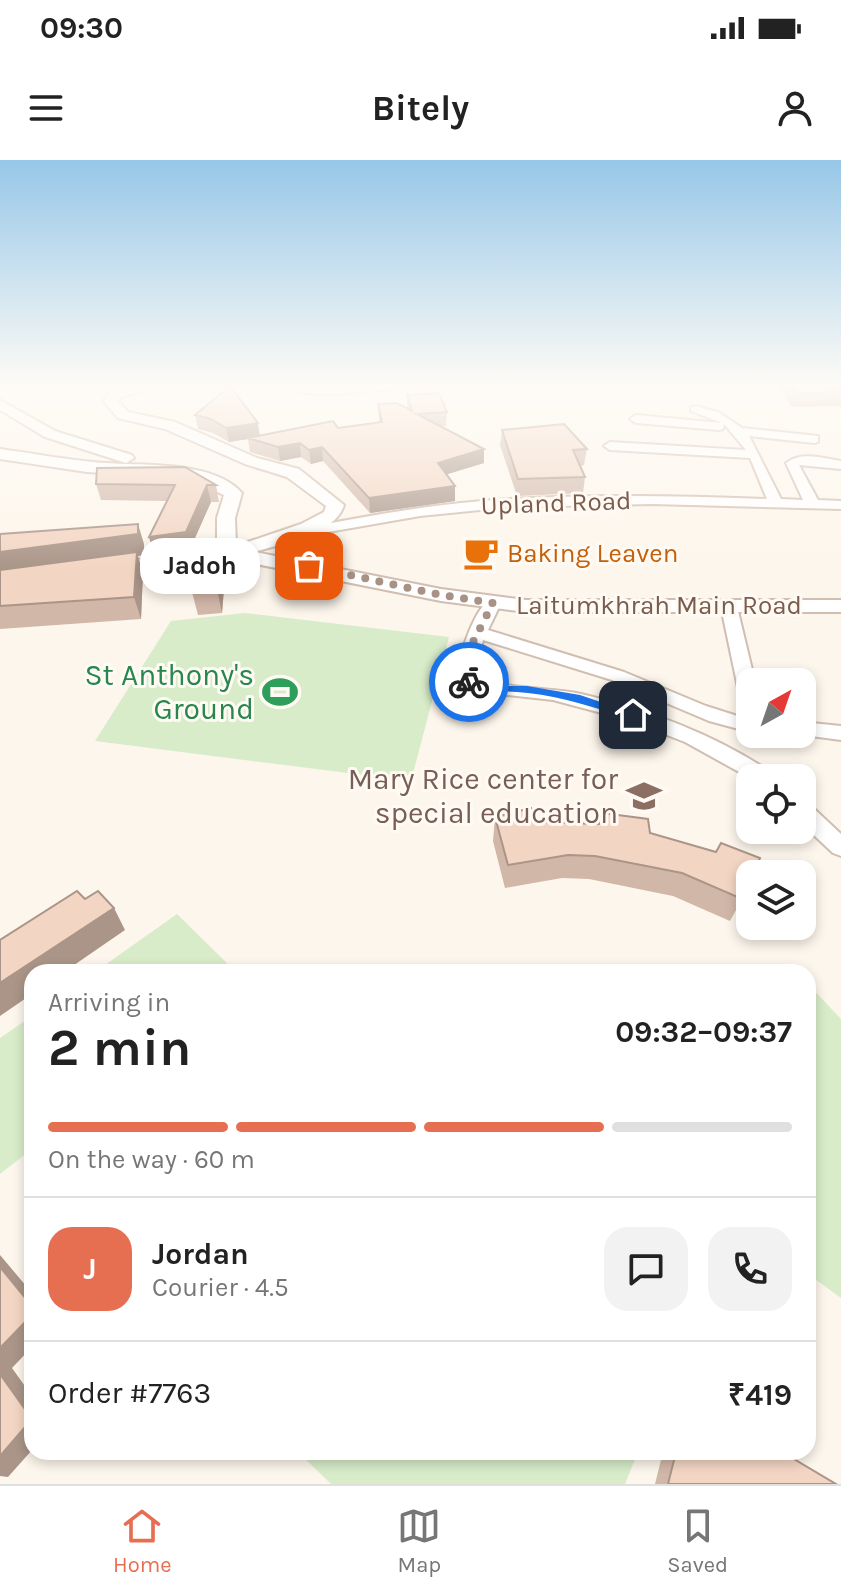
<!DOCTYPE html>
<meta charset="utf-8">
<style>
body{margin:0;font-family:Karla,sans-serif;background:#f2f2f2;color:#222;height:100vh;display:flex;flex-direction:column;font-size:30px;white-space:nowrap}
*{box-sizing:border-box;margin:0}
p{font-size:26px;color:#767676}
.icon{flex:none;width:44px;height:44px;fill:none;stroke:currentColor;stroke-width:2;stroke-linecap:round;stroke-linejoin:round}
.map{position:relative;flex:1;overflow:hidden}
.side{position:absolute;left:24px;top:804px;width:792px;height:496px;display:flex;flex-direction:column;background:#fff;border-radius:24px;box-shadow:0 4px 12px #0003}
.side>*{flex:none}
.needle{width:52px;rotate:40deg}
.fabs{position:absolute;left:736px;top:508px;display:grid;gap:16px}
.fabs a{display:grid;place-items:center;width:80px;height:80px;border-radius:16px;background:#fff;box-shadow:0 4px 12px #0003;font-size:40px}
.pin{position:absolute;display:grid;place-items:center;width:68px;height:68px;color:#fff;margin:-34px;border-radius:16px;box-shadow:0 4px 12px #0006}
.courier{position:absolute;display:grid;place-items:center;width:80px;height:80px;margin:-40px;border:6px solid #1a73e8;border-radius:50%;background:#fff;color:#222;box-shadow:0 2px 10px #0007}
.bubble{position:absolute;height:56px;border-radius:24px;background:#fff;box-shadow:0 4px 12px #0003;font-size:26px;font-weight:700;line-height:56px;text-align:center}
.head em{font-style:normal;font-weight:700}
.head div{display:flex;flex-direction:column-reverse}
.head{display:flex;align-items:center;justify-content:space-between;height:136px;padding:0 24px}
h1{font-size:52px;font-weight:700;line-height:60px}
.bar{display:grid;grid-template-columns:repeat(4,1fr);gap:12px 8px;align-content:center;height:96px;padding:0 24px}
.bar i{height:10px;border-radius:6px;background:#e0e0e0}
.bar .active{background:#e76f51}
.bar p{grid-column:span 4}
.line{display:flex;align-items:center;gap:20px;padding:0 24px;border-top:2px solid #e0e0e0}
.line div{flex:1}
.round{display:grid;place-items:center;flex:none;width:84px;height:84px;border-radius:24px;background:#f2f2f2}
.status{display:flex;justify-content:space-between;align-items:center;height:56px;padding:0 40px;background:#fff;direction:ltr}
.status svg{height:22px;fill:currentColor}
header{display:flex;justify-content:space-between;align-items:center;height:104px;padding:0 24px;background:#fff;font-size:36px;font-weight:700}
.tabs{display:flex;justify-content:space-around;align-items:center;height:112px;border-top:2px solid #e0e0e0;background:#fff;font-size:22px;color:#767676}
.tabs a{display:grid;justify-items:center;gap:4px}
.tabs .active{color:#e76f51}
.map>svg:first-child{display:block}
</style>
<div class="status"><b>09:30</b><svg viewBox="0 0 49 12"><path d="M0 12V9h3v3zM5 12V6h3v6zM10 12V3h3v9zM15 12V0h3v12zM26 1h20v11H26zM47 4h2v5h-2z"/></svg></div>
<header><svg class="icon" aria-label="menu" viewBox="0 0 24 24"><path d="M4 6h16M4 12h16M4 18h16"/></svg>Bitely<svg class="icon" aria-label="person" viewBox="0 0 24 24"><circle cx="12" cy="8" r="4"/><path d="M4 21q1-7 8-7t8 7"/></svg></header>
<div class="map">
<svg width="841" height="1324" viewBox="0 0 841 1324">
<rect width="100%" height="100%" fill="#fdf6ec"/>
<path fill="#d8ecc9" d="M245 453 449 477 411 621 95 581 171 461Z
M177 754 236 812H95Z
M808 824 841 859V1138L808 1114Z
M32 856V989L0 1014V878Z
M298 1292H638L625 1324H331Z"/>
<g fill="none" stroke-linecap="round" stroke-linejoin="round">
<g stroke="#d1beb0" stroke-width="4">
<path id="minor" d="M376 225H430L425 228 380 230 376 229Z
M695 246 718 252 742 268 818 276V282L814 283 749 276 781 339 803 340 786 303C802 291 822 298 841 301V309L799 305 818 340 841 341V349L652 344 510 347 420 356 294 378 287 374 294 370C366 356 438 343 511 339 596 334 682 336 767 339L750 298 610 290 604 286 610 282 746 290 724 264 723 269 719 270 636 263 630 259 636 255 722 263 691 251V247Z
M493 438 501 443 488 470 624 512 706 546 750 560V572L709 561 612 520 483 480 474 514C494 530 552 527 581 534 649 550 714 574 772 613L775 618H750L685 582 628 560 553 540 481 532 465 526 455 516C460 497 474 445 493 438Z
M729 442 737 447 755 522H750V548L741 542 721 447Z
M802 562 841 566V580L796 574H802Z
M802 643 810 645 841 674V696L833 693 802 664Z"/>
</g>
<g stroke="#d1beb0" stroke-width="4">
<path id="tertiary" d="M135 225H160L121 237 118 241 128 252 175 262 257 298 299 309 344 345C335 375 282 383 255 392L441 429 526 440H841V452H526L441 441 241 401 234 399 233 391 218 400 104 417 97 415 94 411 97 407 104 405 217 388V358L224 335 186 318 87 312 0 299V289C31 293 62 299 93 302 135 307 211 298 242 333L235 358 236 386 301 364 324 352 326 346 287 317 245 304 165 269 118 258 103 241 111 231Z
M285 225H390L383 229C357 232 307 241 285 225Z
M0 240 55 271 132 295 134 298 126 303 45 277 0 250Z"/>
</g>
<use href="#minor" fill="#fff" fill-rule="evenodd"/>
<use href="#tertiary" fill="#fff" fill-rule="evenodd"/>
</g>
<path fill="#d1b7a8" d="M659 225H676L673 231Z
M776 225H841V246L792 247Z
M230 226 259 275 338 268 379 263 378 244 407 248V235L447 252 446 266H441L484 303 447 314 455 326V341L370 353 323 301 311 304 301 297 280 301 250 292 248 279 229 282 213 273 198 269 195 255Z
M502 270 587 289 584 305 580 306 585 317 583 333 517 336 500 285Z
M96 324 216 325 219 342H211L190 389 154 394 149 377 167 341 101 340Z
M0 374 144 384V395L138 396 143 413 141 459 0 469Z
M220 393 225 416 222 453 198 455 192 432Z
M495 657 650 673 742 739 730 761 673 736 589 719 562 718 505 728 493 681Z
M663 1292H782L836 1324H655Z"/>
<path fill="#aa9588" d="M258 263 260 277 248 278V279L229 282 226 268Z
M300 283 301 297 280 301 278 287Z
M322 287 323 301 311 304 309 290Z
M484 289V303L438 317V303Z
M207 325 211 342 190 389 154 394 149 377Z
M455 326V341L370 353 369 338Z
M138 364 144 384V395L138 396 143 413 141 459 134 437 0 415V392Z
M220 393 225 416 222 453 217 430Z
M114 748 125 770 64 812H32V834L0 856V823Z
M0 1095 32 1133V1146L0 1107Z
M32 1155V1187L12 1208 32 1236V1259L0 1214V1188Z
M32 1260V1290L8 1317 0 1316V1296Z"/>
<path fill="#f3d5c3" stroke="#aa9588" stroke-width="2" d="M791 225H841V232L797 233Z
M230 226 258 263 226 268 211 259 195 255Z
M439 233 447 252 417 254 484 289 438 303 455 326 369 338 322 287 309 290 300 283 278 287 248 278 333 261 338 268 382 262 378 244 397 243 412 251 407 235Z
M564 264 587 289 573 290 585 317 518 319 502 270Z
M185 307 216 325H207L186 372 149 377 175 325 96 324 97 308Z
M138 364V374L0 392V374Z
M137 392 134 437 0 446V410Z
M220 393 217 430 192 432 197 395Z
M531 648 538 662 599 664 603 653 648 659 650 673 716 692 721 683 760 698 753 714H750V720L742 739 682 713 595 696 568 695 508 705 495 657Z
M77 731 85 739 98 731 114 748 0 823V780Z
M0 1107 32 1146V1155L0 1188Z
M0 1214 32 1259 0 1296Z
M676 1292H782L836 1324H668Z"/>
<linearGradient id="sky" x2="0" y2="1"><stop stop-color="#97c7e8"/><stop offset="0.55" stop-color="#fefbf6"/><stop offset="1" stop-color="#fefbf6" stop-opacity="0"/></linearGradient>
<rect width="841" height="410" fill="url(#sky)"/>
<path fill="#1a73e8" d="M469 518 491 526H527L580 535 639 555 633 559C598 549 564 537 528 533 502 530 491 533 465 524V519Z"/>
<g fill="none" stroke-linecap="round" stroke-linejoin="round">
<path stroke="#a89285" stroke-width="8" stroke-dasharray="0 14.4" d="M309 406 441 435 493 443 472 484 464 516 469 522"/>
</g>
<defs>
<g id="cafe-bare" transform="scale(2.76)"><path d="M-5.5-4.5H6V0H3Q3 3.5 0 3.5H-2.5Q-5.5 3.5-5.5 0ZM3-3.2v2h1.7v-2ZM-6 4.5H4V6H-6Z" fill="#e8710a" stroke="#fffaf3" stroke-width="2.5" paint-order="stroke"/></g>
<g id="stadium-bare" transform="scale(2.76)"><path d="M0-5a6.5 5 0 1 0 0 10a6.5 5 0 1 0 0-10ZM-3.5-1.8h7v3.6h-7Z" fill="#2e9e5b" stroke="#fffaf3" stroke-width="2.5" paint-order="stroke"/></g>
<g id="school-bare" transform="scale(2.76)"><path d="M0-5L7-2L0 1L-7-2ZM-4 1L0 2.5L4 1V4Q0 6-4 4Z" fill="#8d6e63" stroke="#fffaf3" stroke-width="2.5" paint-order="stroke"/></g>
</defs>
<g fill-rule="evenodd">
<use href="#cafe-bare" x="481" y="393"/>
<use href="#stadium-bare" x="280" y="532"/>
<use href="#school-bare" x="644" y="636"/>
</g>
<g text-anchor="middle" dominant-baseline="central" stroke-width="6" stroke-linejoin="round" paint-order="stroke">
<g font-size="26" fill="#7a5c4d" stroke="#fffaf3">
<text transform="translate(556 343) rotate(-2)">Upland Road</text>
<text x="659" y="445">Laitumkhrah Main Road</text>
</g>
<g font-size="26" fill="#c56008" stroke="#fffaf3" text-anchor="start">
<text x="507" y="393">Baking Leaven</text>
</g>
<g font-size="30" fill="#27864d" stroke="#fffaf3" text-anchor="end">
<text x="254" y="515">St Anthony's<tspan x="254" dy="34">Ground</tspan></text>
</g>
<g font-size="30" fill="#785e54" stroke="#fffaf3" text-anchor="end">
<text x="618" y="619">Mary Rice center for<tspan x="618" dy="34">special education</tspan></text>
</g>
</g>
</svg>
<div class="fabs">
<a><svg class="needle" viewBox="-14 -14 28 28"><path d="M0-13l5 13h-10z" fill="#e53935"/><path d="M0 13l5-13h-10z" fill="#767676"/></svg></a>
<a><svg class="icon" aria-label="locate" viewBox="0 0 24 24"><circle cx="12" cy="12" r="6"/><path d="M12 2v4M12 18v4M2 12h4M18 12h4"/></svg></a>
<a><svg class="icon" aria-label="layers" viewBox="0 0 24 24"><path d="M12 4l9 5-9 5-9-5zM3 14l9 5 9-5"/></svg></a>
</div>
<div class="pin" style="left:309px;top:406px;background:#ea580c"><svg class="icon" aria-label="bag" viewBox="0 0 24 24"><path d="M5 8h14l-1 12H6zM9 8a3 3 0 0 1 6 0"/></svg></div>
<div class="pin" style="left:633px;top:555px;background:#1f2937"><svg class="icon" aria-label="home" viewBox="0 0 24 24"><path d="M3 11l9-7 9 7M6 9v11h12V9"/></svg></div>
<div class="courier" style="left:469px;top:522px"><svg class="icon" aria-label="bike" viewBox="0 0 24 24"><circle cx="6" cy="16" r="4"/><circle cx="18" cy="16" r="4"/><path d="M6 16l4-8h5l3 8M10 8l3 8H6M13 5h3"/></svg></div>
<div class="bubble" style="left:140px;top:378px;width:120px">Jadoh</div>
<section class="side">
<div class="head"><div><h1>2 min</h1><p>Arriving in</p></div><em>09:32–09:37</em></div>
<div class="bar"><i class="active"></i><i class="active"></i><i class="active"></i><i></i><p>On the way · 60 m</p></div>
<div class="line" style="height:144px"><b class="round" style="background:#e76f51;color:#fff">J</b><div><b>Jordan</b><p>Courier · 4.5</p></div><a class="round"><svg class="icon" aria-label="chat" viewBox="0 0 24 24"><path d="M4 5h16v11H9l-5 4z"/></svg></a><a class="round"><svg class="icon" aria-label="phone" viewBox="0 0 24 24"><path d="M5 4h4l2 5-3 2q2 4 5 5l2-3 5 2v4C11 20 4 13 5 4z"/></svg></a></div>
<div class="line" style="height:104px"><div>Order #7763</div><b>₹419</b></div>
</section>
</div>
<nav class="tabs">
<a class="active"><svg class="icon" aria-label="home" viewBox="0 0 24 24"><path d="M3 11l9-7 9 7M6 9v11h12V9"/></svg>Home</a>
<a><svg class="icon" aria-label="map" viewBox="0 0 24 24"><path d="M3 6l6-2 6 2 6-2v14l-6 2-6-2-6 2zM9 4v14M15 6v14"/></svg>Map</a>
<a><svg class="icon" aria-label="saved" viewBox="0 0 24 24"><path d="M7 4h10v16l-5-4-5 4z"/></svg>Saved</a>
</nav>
